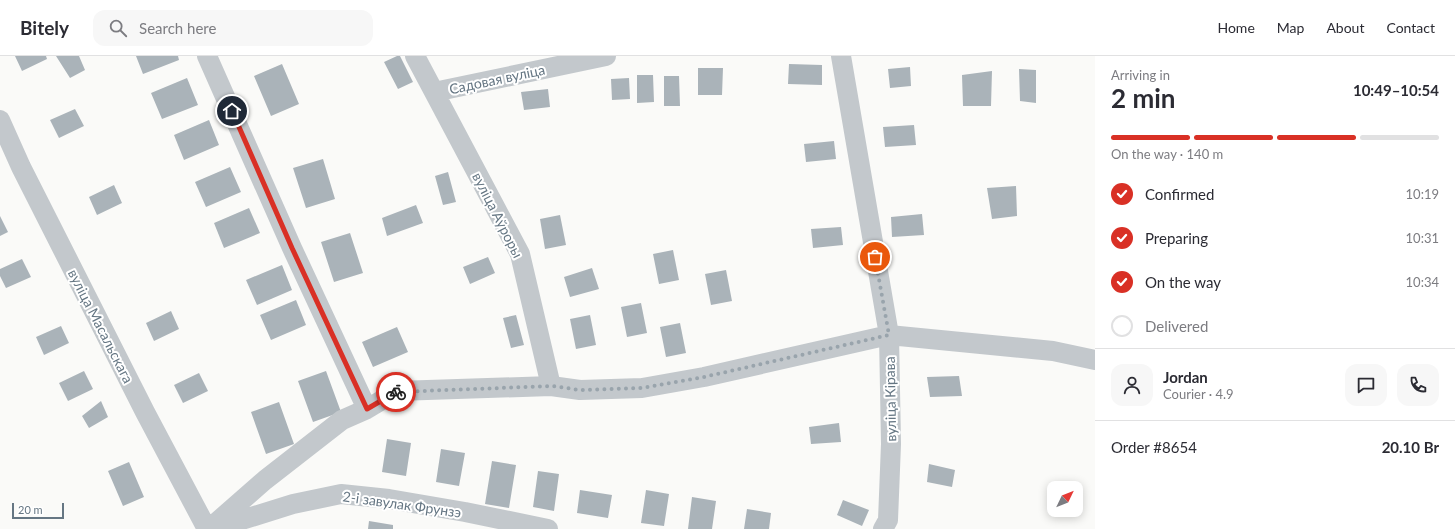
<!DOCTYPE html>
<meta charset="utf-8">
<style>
body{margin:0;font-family:Lato,sans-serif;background:#f7f7f7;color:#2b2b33;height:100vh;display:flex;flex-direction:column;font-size:15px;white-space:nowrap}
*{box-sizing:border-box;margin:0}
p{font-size:13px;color:#7c7c81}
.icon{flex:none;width:22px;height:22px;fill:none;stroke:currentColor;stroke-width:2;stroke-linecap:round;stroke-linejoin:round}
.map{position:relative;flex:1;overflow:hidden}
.side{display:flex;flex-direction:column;background:#fff;width:360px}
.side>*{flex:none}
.needle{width:26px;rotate:47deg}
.buttons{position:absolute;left:1047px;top:425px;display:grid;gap:8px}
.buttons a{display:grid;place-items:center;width:36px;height:36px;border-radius:8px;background:#fff;box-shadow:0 2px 10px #0003;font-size:20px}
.scale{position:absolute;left:12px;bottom:10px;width:52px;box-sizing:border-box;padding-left:4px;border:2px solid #657683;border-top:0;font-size:11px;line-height:14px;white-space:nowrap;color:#657683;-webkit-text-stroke:3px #fff;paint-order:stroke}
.pin{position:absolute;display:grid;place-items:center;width:34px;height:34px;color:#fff;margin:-17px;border:2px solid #fff;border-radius:50%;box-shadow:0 1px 4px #0007}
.courier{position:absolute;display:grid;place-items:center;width:40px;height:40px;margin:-20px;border:3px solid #d93025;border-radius:50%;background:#fff;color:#222;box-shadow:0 1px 5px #0007}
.head em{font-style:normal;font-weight:700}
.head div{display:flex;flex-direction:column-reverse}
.head{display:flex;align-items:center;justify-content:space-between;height:68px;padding:0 16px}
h1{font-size:26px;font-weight:700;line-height:30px}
.bar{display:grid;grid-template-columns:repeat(4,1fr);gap:6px 4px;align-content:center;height:48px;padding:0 16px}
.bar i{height:5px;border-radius:3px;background:#e1e1e2}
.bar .active{background:#d93025}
.bar p{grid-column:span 4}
.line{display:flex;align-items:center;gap:10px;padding:0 16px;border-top:1px solid #e1e1e2}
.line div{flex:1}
.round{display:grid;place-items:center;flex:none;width:42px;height:42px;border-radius:12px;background:#f7f7f7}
ol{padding:0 16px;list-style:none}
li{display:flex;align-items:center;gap:12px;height:44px}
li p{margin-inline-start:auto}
li .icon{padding:4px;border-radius:50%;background:#d93025;color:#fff;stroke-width:4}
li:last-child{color:#7c7c81}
li i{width:22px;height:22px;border:2px solid #e1e1e2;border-radius:50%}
header{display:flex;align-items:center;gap:24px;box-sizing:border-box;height:56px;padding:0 20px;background:#fff;border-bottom:1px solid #e1e1e2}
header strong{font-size:19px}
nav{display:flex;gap:22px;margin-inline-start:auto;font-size:14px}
.search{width:280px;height:36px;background:#f7f7f7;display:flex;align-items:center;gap:10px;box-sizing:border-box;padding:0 14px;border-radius:12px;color:#7c7c81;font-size:15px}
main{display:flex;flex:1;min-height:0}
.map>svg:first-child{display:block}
</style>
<header>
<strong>Bitely</strong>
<div class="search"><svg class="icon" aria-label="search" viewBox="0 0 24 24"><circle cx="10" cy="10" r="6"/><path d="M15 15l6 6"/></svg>Search here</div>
<nav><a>Home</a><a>Map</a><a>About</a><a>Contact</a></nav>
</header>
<main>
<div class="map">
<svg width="1095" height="473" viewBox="0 0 1095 473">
<rect width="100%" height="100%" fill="#fafaf8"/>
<path fill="#aab3b9" d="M15 0H46L47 3 22 15Z
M56 0H79L85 14 70 22Z
M136 0H178L179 4 143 18Z
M397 0H400L413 26 398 33 384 6Z
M282 8 299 48 271 60 254 20Z
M789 8 822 9V29L788 28Z
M910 11 911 30 890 32 888 13Z
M698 12H723L722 39H698Z
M1019 13 1036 14V47L1020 45Z
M992 15 991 50H963L962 19Z
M637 19H653L654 46 637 47Z
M664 20H679L680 50H664Z
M187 22 198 49 162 63 151 37Z
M629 22 630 43 612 44 611 23Z
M548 33 550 51 524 54 521 36Z
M75 53 84 70 59 82 50 64Z
M209 64 219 89 184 104 174 79Z
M914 69 916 89 885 91 883 71Z
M834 85 836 103 806 106 804 88Z
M323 103 335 143 306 152 293 112Z
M230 111 241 136 206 151 195 126Z
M448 116 456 146 443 149 435 120Z
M114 129 122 147 97 159 89 141Z
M1016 130 1017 160 992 163 987 132Z
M416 149 423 167 387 180 382 162Z
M249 152 260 177 224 192 214 167Z
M922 158 924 179 892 181 891 161Z
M560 159 566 189 545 193 540 163Z
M0 160 8 176 0 180Z
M841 171 843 189 813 192 811 173Z
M350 177 363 217 334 226 321 186Z
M673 194 679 224 659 228 653 198Z
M488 201 495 217 470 228 463 211Z
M22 203 31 221 6 232 0 220V213Z
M282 209 292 234 257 249 246 224Z
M592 212 599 233 570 241 564 221Z
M726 214 732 245 711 249 705 218Z
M296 244 306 269 271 284 260 259Z
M641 247 647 277 627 281 621 251Z
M171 255 179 273 154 285 146 267Z
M516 259 524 289 511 292 503 262Z
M590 259 596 289 576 293 570 263Z
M680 267 686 297 666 301 660 271Z
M61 270 69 287 44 299 36 281Z
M397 271 408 296 373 311 362 286Z
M84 315 93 333 68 345 59 327Z
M326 315 341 356 313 366 298 325Z
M199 317 208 335 183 347 174 329Z
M959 320 962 340 930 341 927 321Z
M101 345 108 361 89 372 82 360Z
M279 346 294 388 266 398 251 356Z
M839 367 841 386 811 388 809 371Z
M387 383 411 387 406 420 382 416Z
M441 393 465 397 459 430 436 426Z
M492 405 516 409 509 452 485 448Z
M129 406 144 441 123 450 108 415Z
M929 408 955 414 952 431 927 426Z
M538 415 559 418 554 455 533 451Z
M580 434 612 439 608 462 577 457Z
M646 434 669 438 664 470 641 467Z
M692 441 716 445 712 473H688Z
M843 444 869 454 862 470 837 459Z
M747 453 771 457 769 473H744Z
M369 465 393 469V473H368Z"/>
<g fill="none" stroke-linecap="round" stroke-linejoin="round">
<path stroke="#c3c8cc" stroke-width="20" d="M207 0 292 192 367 353
M415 0 520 198 551 330
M841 0 889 279 891 388 888 464 883 473
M434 36 606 0
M0 64 21 111 145 356 207 473
M216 472 293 448 341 438 389 443 465 456 548 473
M209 473 265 424 342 364 367 353 397 335 551 330 580 334 642 332 704 321 889 279 1053 295 1095 304"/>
</g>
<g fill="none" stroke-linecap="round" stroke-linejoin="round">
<path stroke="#99a4ac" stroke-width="4" stroke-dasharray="0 7.2" d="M396 336 552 330 580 334 642 332 704 321 889 279 875 201"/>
<path stroke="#d93025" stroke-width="5" d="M232 55 292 192 367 353 396 336"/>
</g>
<g text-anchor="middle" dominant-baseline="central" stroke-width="4" stroke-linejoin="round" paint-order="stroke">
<g font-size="14" fill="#657683" stroke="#fff">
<text transform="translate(497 23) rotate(-12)">Садовая вуліца</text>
<text transform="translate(498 159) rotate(63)">вуліца Аўроры</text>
<text transform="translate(101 270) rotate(63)">вуліца Масальскага</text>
<text transform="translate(890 343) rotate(-91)">вуліца Кірава</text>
<text transform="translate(402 448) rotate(8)">2-і завулак Фрунзэ</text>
</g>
</g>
</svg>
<div class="buttons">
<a><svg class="needle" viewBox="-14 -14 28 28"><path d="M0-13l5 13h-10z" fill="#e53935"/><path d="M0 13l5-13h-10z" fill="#7c7c81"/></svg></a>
</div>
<div class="scale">20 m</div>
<div class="pin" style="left:875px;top:201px;background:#ea580c"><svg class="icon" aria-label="bag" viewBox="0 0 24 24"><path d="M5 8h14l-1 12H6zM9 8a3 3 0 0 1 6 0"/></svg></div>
<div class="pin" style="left:232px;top:55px;background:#1f2937"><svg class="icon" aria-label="home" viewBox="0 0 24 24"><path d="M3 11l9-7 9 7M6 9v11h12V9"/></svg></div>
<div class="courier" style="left:396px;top:336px"><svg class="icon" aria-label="bike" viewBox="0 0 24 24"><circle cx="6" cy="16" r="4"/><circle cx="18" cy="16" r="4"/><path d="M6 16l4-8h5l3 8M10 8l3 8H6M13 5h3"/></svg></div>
</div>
<section class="side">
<div class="head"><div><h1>2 min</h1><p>Arriving in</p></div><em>10:49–10:54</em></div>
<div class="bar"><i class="active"></i><i class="active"></i><i class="active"></i><i></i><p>On the way · 140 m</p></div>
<ol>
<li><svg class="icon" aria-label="check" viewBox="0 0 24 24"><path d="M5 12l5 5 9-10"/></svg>Confirmed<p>10:19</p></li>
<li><svg class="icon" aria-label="check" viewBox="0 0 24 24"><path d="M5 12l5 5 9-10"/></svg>Preparing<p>10:31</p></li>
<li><svg class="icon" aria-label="check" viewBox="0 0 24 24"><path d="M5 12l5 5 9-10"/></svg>On the way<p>10:34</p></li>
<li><i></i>Delivered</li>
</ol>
<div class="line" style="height:72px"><a class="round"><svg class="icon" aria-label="person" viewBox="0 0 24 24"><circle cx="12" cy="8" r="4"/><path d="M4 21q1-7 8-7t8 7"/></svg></a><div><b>Jordan</b><p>Courier · 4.9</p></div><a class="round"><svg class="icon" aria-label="chat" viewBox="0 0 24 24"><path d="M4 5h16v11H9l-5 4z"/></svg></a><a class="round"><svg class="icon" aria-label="phone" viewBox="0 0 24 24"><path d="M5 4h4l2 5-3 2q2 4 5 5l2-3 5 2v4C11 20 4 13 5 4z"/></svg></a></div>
<div class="line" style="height:52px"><div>Order #8654</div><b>20.10 Br</b></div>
</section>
</main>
